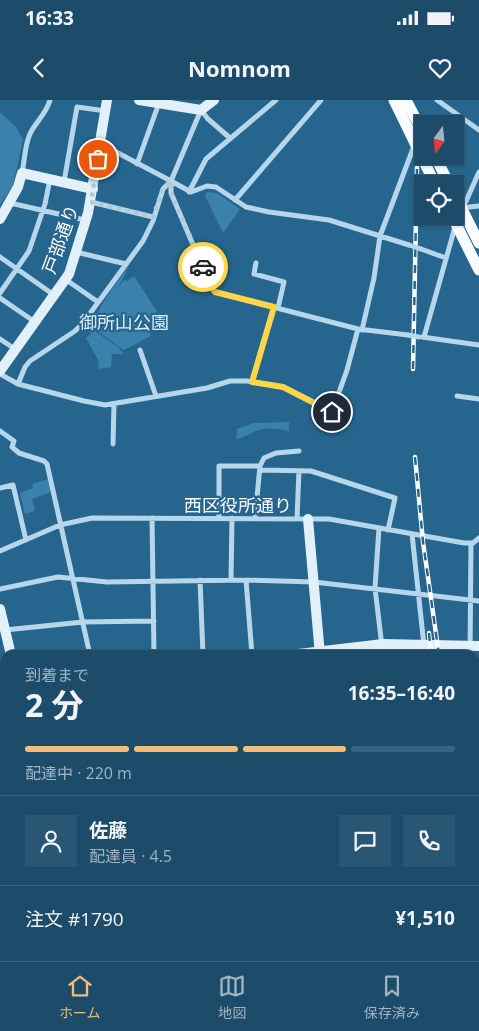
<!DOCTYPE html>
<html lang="ja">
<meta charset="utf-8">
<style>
body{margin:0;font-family:"Open Sans","Noto Sans JP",sans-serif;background:#295672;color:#f1f3f6;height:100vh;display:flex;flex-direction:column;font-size:19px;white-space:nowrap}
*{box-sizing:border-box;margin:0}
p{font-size:16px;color:#a0b4c1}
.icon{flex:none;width:28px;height:28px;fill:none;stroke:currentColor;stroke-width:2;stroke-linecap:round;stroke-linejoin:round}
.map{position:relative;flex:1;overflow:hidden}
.panel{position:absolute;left:0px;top:550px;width:480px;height:311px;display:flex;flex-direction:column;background:#1c4c6a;border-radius:15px 15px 0 0;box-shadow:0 1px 4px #0004,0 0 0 1px #3a637e}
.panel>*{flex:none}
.needle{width:32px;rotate:195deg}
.buttons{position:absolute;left:414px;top:15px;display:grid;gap:10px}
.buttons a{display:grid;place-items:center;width:50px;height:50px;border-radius:0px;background:#1c4c6a;box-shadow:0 1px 4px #0004,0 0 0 1px #3a637e;font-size:25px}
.pin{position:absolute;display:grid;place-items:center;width:42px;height:42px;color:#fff;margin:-21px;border:2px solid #fff;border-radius:50%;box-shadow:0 1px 5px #0007}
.courier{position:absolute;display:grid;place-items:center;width:50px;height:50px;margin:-25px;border:4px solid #ffd54a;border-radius:50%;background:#fff;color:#222;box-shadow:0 1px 6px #0007}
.overview em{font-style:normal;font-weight:700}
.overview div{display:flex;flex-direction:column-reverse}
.overview{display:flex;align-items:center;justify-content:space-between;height:85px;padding:0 25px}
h1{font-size:32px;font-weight:700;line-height:38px}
.bar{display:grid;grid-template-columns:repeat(4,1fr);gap:8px 5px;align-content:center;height:60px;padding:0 25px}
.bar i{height:6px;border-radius:4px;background:#3a637e}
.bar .active{background:#f4bc7b}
.bar p{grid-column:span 4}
.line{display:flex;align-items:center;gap:12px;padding:0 25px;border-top:1px solid #3a637e}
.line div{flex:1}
.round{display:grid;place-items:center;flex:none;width:52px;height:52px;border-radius:0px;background:#295672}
.status{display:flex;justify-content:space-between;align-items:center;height:35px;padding:0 25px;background:#1c4c6a;direction:ltr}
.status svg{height:14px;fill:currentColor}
header{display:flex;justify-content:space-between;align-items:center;height:65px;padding:0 25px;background:#1c4c6a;font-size:22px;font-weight:700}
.tab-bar{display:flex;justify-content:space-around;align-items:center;height:70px;border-top:1px solid #3a637e;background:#1c4c6a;font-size:14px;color:#a0b4c1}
.tab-bar a{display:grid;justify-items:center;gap:2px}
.tab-bar .active{color:#f4bc7b}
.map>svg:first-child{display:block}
</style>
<div class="status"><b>16:33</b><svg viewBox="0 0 49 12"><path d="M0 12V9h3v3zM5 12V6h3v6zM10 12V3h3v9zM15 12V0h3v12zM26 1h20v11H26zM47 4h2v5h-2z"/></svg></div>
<header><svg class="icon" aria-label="back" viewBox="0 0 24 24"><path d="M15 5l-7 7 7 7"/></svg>Nomnom<svg class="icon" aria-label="heart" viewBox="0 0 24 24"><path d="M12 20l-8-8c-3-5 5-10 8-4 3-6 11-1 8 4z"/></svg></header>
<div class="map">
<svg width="479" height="861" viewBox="0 0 479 861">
<rect width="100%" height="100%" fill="#26668e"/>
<path fill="#3a81ab" d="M0 12 16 27 23 39 13 86 0 105Z
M207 92 217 93 240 109 223 133 205 96Z
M129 166 118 188 124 180 127 181 134 176 158 213 146 224 151 236 124 250 94 229 93 230 118 247 124 254H112L111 267 99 269 98 260 86 238 91 234 90 232C99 205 112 188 129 166Z
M289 322V331C279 329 269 327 259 330 250 333 245 338 236 339L237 329 254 323Z
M48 379 51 392 32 399 35 411 25 414 20 393 33 388 32 384Z"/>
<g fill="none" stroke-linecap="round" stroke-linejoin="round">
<path stroke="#477d9f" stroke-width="12" stroke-dasharray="12 6" stroke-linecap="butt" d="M0 784 5 778"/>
<path stroke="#b6d7eb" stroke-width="5" d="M437 0 479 30
M101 44 171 81 201 10 208 19 230 38
M137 64 159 3
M22 73C25 58 25 39 34 27 40 18 47 11 50 0
M171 81V93L211 187 215 192 358 229 408 235
M171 81 191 92 207 86 216 87 246 107 269 112 329 120 409 145
M64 82 77 7 106 11
M189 92 206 59 276 0
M235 100 321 0
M91 102 153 117
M10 103 85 120
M463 108 479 72
M463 109 469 107 479 106
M421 149 446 158
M76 152 126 164
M0 157 54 195
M256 163 254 174 284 182 278 208
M65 179 98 202
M0 193 29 151 45 104 50 79
M0 198 35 222
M362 230 374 178 380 136 414 46
M422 237 479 245
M424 237 455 127
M0 239 15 249
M140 250 156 296
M0 274 18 284 84 301 105 305 207 288 230 281H247L283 287 332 312 347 270 358 229
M252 282 274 207
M18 284 25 267 30 261 75 231 83 223 143 141 153 121 163 89 171 81
M457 296 479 299
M0 331 14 341 12 347 19 353 44 361 47 364 90 555
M113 344 114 304
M260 370 311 371 395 398 388 430
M0 388 13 385 26 440
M152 418 154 555
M219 418V366H260
M255 418 260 366 264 358 276 353 299 351
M297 419 299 371
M379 428 375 488 383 555
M412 434 425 555
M0 451 60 425 92 418 329 419 464 443H473L479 438
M200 480 203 555
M231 480 232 418
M246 480 252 555
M0 489 58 477 107 482 246 480 314 482 479 501
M5 530 83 522 154 521
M470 555 471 443
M475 591H479
M0 623 5 621
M475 637 478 665
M0 668 5 686
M0 720 5 721
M475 787H479
M435 856 436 861
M82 861 90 856
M149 861 156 856"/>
<path stroke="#e1f0f9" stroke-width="10" d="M139 0 201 10 214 0
M0 119 18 87 22 73 93 89
M0 271 69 174 88 113 107 0
M308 419 320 555
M0 509 11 555
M290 555 383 544 479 546
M0 566 5 564
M136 856 139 861
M210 856 213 861
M270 856 272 861
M326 856 328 861
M379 856 381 861"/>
<path stroke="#fafdff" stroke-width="11" d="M394 0 435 84
M406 0 422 31
M435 56 449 84
M455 95 479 143
M452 116 479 170
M0 830 5 835
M0 848 5 853
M23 856 27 861"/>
<path stroke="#fff" stroke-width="12" d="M475 666 479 665
M475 678 479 677
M0 766 5 761
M0 793 5 788"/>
<g stroke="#fff" stroke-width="4.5">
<path id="rail" d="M413 269 417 67
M415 357 423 442 439 555
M429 533 431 555
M475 789 479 838 477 861"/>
</g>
<use href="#rail" stroke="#26668e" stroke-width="2.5" stroke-dasharray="8" stroke-linecap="butt"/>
<path stroke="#b6d7eb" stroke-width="5" d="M409 145 421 149
M408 235 419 237"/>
</g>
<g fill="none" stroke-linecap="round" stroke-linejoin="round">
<path stroke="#b3c9d7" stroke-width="5" stroke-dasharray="0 9" d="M98 59 91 102 153 117 163 89 171 81V93L203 167"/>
<path stroke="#ffd54a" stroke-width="6" d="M203 167 211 187 215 192 274 207 252 282 283 287 332 312"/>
</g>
<g text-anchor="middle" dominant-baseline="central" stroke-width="4.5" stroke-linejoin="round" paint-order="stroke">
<g font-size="18" fill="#fff" stroke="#26668e">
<text transform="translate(60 139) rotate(-70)">戸部通り</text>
<text x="238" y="405">西区役所通り</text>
</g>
<g font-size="18" fill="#dbedf8" stroke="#26668e">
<text x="124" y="222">御所山公園</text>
</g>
</g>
</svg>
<div class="buttons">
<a><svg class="needle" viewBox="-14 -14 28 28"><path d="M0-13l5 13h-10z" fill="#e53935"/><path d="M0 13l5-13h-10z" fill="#a0b4c1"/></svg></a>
<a><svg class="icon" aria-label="locate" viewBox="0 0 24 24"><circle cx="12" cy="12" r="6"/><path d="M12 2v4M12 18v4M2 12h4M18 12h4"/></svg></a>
</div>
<div class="pin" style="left:98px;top:59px;background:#ea580c"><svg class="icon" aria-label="bag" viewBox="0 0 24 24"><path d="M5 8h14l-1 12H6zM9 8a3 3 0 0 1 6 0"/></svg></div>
<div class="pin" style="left:332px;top:312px;background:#1f2937"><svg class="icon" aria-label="home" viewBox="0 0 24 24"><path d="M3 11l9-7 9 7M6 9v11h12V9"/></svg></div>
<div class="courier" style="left:203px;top:167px"><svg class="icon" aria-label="car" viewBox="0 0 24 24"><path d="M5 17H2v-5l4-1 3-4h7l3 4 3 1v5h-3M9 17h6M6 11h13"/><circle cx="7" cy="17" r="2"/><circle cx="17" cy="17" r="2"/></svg></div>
<section class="panel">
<div class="overview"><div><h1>2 分</h1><p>到着まで</p></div><em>16:35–16:40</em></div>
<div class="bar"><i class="active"></i><i class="active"></i><i class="active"></i><i></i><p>配達中 · 220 m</p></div>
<div class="line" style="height:90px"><a class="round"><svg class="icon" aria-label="person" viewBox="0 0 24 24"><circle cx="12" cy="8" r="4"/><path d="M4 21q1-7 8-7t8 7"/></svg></a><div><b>佐藤</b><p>配達員 · 4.5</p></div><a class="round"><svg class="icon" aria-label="chat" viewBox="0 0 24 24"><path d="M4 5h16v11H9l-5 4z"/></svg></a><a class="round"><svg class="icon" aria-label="phone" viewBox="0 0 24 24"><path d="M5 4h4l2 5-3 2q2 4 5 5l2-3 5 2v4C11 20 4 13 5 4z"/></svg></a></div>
<div class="line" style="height:65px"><div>注文 #1790</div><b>¥1,510</b></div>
</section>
</div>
<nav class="tab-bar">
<a class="active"><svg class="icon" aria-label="home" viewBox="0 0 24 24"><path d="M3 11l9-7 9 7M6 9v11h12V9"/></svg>ホーム</a>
<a><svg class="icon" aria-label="map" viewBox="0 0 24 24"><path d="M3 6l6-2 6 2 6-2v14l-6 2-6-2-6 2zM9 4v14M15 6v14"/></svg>地図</a>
<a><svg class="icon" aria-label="saved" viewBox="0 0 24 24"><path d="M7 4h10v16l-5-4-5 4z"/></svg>保存済み</a>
</nav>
